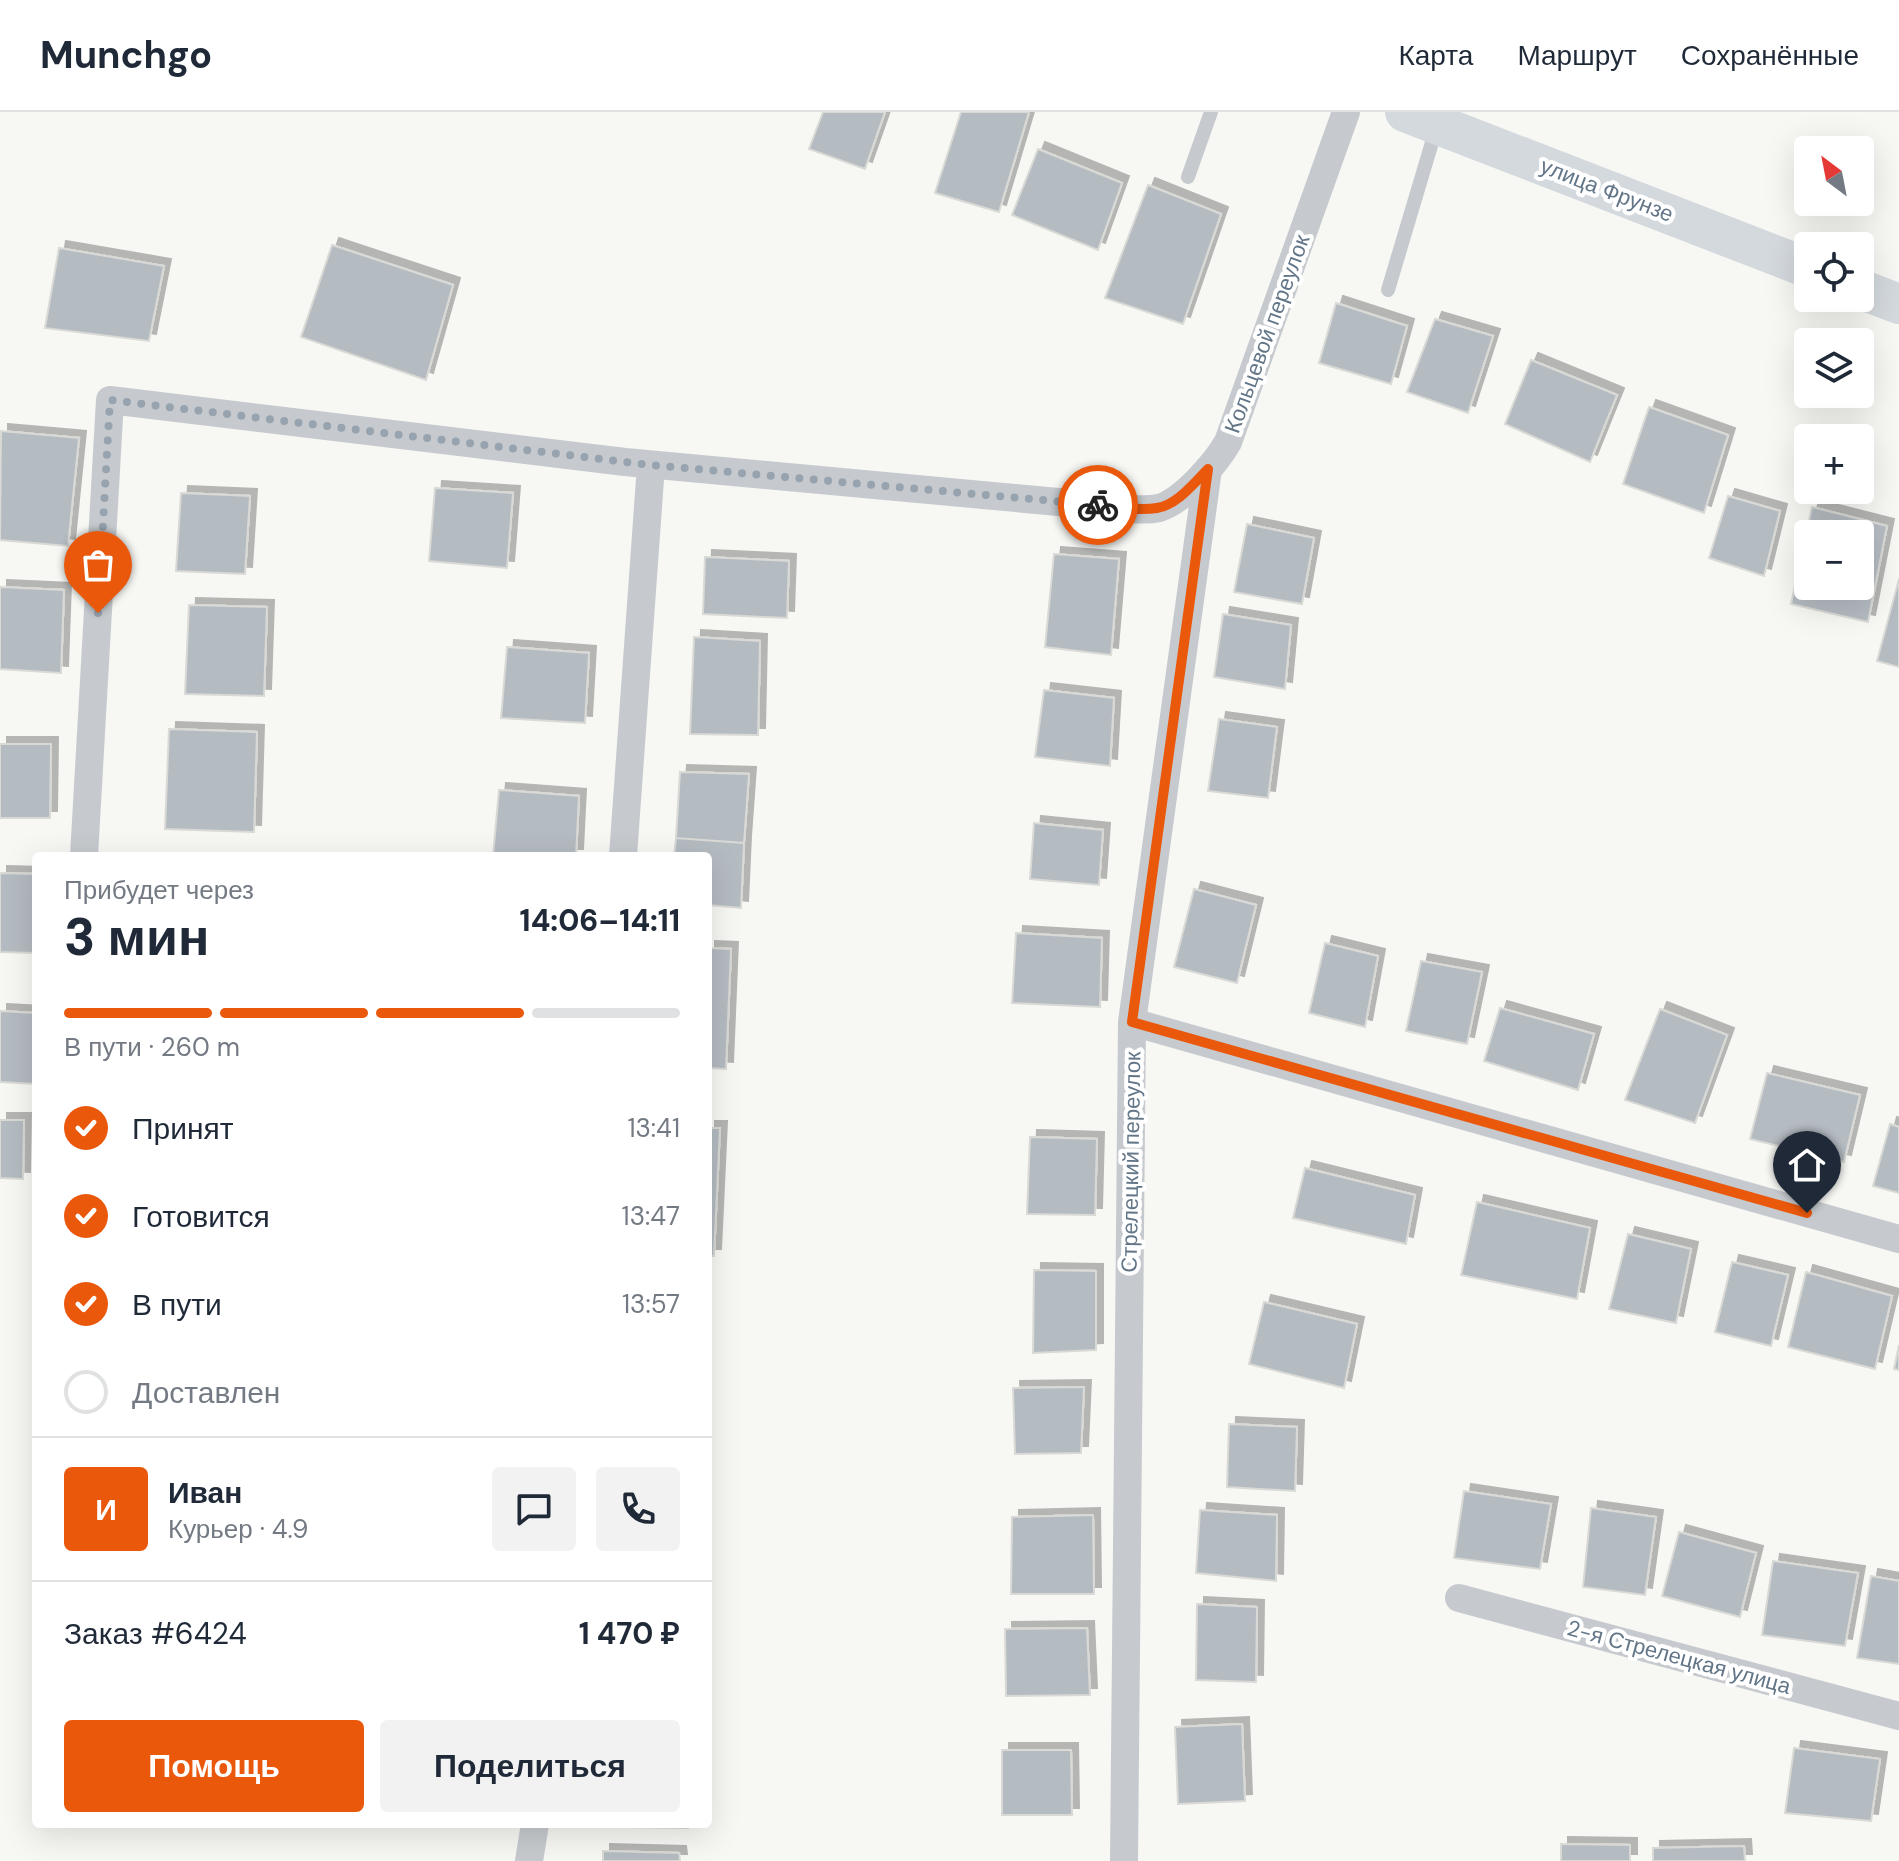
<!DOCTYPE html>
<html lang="ru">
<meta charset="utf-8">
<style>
body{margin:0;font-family:"DM Sans",sans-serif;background:#f2f2f3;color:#1f2937;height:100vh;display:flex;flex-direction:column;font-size:30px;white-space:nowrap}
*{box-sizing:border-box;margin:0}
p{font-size:26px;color:#747a83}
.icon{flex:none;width:44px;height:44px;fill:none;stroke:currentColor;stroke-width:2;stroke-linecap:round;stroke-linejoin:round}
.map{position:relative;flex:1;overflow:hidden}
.details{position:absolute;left:32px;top:740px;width:680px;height:976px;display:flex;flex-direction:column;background:#fff;border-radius:8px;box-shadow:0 8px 32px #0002}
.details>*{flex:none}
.needle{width:52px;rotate:328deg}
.tools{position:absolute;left:1794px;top:24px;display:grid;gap:16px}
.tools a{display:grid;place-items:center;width:80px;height:80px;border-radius:8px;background:#fff;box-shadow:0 8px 32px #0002;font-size:40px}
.pin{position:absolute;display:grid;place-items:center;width:68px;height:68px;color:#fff;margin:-82px -34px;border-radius:50% 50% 50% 0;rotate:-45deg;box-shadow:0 0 8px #0007}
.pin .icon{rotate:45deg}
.courier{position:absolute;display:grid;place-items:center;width:80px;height:80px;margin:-40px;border:6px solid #ea580c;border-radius:50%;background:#fff;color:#222;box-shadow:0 2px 10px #0007}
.overview em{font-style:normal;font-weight:800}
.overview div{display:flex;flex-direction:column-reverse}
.overview{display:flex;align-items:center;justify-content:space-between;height:136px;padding:0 32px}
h1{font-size:52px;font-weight:800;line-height:60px}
.bar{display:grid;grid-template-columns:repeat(4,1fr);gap:12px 8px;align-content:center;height:96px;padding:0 32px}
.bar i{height:10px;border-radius:6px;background:#e0e1e3}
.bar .on{background:#ea580c}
.bar p{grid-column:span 4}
.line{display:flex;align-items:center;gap:20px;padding:0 32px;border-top:2px solid #e0e1e3}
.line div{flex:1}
.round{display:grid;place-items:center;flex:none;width:84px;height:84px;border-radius:8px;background:#f2f2f3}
ol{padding:0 32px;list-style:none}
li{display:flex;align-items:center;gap:24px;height:88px}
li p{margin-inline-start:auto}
li .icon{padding:8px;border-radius:50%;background:#ea580c;color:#fff;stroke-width:4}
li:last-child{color:#747a83}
li i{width:44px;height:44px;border:4px solid #e0e1e3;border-radius:50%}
.cta{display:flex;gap:16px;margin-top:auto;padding:16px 32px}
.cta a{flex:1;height:92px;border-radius:8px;background:#ea580c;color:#fff;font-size:32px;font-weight:800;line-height:92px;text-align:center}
.cta a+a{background:#f2f2f3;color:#1f2937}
header{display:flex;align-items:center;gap:48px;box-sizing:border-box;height:112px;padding:0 40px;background:#fff;border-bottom:2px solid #e0e1e3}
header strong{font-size:38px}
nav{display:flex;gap:44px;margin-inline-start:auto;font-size:28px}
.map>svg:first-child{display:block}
</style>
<header>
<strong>Munchgo</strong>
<nav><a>Карта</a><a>Маршрут</a><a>Сохранённые</a></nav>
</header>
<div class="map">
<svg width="1899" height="1749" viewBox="0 0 1899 1749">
<defs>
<filter id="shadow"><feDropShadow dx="7" dy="-7" stdDeviation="0" flood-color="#0004"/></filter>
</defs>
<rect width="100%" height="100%" fill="#f7f7f4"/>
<path fill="#b4bbc1" stroke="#d9d9d6" stroke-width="2" fill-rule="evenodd" filter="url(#shadow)" d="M823 0H885L865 57 809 37Z
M961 0H1029L999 100 935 81Z
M1038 37 1122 71 1098 138 1012 103Z
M1148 73 1221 102 1183 212 1105 186Z
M332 133 453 173 426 268 301 225Z
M59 136 164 154 149 229 45 216Z
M1336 191 1407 214 1391 272 1319 251Z
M1435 207 1493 224 1468 301 1407 280Z
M1531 248 1617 283 1590 350 1505 312Z
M1649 295 1728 323 1704 401 1623 372Z
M1 319 79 326 68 434 0 428Z
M435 376 513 381 507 456 429 449Z
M181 381 250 384 245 462 176 459Z
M1728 384 1780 399 1764 464 1709 446Z
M1812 395 1887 414 1868 510 1791 492ZM1808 422H1860V474H1808Z
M1247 412 1314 426 1302 492 1234 480Z
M1054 442 1119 447 1111 543 1045 535Z
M705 445 789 449 787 506 703 502Z
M1899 467V555L1877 549Z
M0 475 64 478 61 561 0 557Z
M189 493 267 495 264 584 185 582Z
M1223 502 1291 513 1285 577 1214 565Z
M694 525 760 529 758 623 690 622Z
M507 535 589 541 585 611 501 606Z
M1044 578 1114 586 1110 654 1035 645Z
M1219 607 1277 615 1268 686 1208 679Z
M169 617 257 620 254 720 165 717Z
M0 632H51L50 706H0Z
M680 660 749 662 744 731 676 726Z
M499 678 579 684 576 744H493Z
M1034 711 1103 718 1099 773 1030 767Z
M676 726 744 731 741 796 708 793V744H674Z
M0 761 36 762V841L0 840Z
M1194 777 1256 793 1237 871 1174 855Z
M1016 821 1102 826 1100 895 1012 891Z
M1325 831 1378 844 1365 915 1309 901Z
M708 836 731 837 726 957 708 956Z
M1421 849 1482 860 1467 932 1406 919Z
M1500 896 1594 922 1578 978 1484 949Z
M1660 897 1727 923 1695 1011 1625 988Z
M0 899 36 901V972L0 970Z
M1767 961 1860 983 1844 1050 1750 1027Z
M0 1008H24L23 1067 0 1066Z
M1890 1012 1899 1015V1081L1873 1074Z
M708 1016H720L714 1144H708Z
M1030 1025 1097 1027 1095 1103 1027 1102Z
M1305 1056 1415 1083 1406 1132 1293 1106Z
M1477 1090 1590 1116 1577 1187 1461 1163Z
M1628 1122 1691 1137 1676 1211 1609 1197Z
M1732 1150 1788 1163 1771 1234 1715 1220Z
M1034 1158 1096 1159V1238L1033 1241Z
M1806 1160 1892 1184 1875 1257 1788 1235Z
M1264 1190 1357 1212 1344 1276 1249 1252Z
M1899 1233V1258L1894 1257Z
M1084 1275 1081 1341 1015 1342 1013 1276Z
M1229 1312 1297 1315 1295 1379 1227 1375Z
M1464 1379 1551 1392 1540 1457 1454 1446Z
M1591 1396 1656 1405 1645 1483 1583 1475Z
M1200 1398 1277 1403 1276 1469 1196 1461Z
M1093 1403 1094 1482H1011L1012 1405Z
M1679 1420 1756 1441 1740 1505 1662 1484Z
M1773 1449 1858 1461 1845 1534 1762 1523Z
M1871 1464 1899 1469V1552L1857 1546Z
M1197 1492 1257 1495 1256 1570 1196 1568Z
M1087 1516 1090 1583 1006 1584 1005 1517Z
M1242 1612 1245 1689 1178 1692 1175 1615Z
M1794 1636 1880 1647 1871 1709 1785 1701Z
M1002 1638H1071L1072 1703H1002Z
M624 1712H688V1716L624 1715Z
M1561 1732 1630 1733V1749H1561Z
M1744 1734 1745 1749H1653V1736Z
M603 1739 679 1741 680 1749H603Z"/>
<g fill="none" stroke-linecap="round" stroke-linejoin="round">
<path stroke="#c6cace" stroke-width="14" d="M1188 65 1211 0
M1388 178 1436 17"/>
<path stroke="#c6cace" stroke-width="28" d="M84 744 110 288 625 350 1102 394C1119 395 1142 400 1159 396 1183 389 1216 351 1228 330L1346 0
M623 744 651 353
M1132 910 1899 1127
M1459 1486 1899 1604
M529 1749 535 1712
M1124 1749 1132 910 1208 357"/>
<path stroke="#d4d9de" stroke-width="40" d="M1405 0 1808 156
M1860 177 1899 192"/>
</g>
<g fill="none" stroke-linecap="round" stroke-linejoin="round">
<path stroke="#97a3ae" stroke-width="8" stroke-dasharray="0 14.4" d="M98 501 110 288 651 353 1098 393"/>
<path stroke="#ea580c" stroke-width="10" d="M1098 393C1117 395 1138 399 1157 396 1177 393 1194 371 1208 357L1132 910 1807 1101"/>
</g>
<g text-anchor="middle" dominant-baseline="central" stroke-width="8" stroke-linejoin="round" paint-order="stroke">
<g font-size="22" fill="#637688" stroke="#fff">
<text transform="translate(1607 78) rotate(21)">улица Фрунзе</text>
<text transform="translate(1267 222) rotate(-70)">Кольцевой переулок</text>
<text transform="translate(1131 1050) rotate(-89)">Стрелецкий переулок</text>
<text transform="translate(1679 1545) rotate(15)">2-я Стрелецкая улица</text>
</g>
</g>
</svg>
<div class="tools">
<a><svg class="needle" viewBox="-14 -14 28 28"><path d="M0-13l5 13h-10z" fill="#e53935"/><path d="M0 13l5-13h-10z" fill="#747a83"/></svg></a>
<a><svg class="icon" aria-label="locate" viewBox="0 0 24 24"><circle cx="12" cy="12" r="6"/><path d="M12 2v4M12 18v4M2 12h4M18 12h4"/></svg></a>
<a><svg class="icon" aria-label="layers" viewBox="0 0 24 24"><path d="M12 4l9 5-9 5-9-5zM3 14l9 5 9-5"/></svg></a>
<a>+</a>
<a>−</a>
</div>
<div class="pin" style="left:98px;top:501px;background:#ea580c"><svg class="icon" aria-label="bag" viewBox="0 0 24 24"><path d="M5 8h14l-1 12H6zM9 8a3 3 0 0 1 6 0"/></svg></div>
<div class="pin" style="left:1807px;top:1101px;background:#1f2937"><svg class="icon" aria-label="home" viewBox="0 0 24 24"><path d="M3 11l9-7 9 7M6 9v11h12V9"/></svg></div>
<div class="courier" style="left:1098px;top:393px"><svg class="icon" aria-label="bike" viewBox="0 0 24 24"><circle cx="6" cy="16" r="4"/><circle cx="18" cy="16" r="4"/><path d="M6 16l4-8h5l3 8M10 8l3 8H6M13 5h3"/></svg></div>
<section class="details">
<div class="overview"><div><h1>3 мин</h1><p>Прибудет через</p></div><em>14:06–14:11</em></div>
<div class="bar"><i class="on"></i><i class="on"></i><i class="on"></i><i></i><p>В пути · 260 m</p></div>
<ol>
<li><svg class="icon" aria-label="check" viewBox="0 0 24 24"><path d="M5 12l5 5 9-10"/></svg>Принят<p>13:41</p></li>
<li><svg class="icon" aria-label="check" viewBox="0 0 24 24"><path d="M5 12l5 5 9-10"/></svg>Готовится<p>13:47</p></li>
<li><svg class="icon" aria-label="check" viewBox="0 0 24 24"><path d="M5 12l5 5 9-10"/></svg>В пути<p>13:57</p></li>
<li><i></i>Доставлен</li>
</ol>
<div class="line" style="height:144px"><b class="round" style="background:#ea580c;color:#fff">И</b><div><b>Иван</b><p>Курьер · 4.9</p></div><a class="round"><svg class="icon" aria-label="chat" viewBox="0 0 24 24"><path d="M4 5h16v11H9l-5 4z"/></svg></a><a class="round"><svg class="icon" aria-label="phone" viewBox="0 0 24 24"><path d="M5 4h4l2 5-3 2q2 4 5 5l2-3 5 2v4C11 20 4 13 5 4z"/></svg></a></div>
<div class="line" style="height:104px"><div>Заказ #6424</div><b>1 470 ₽</b></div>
<div class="cta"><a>Помощь</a><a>Поделиться</a></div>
</section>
</div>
